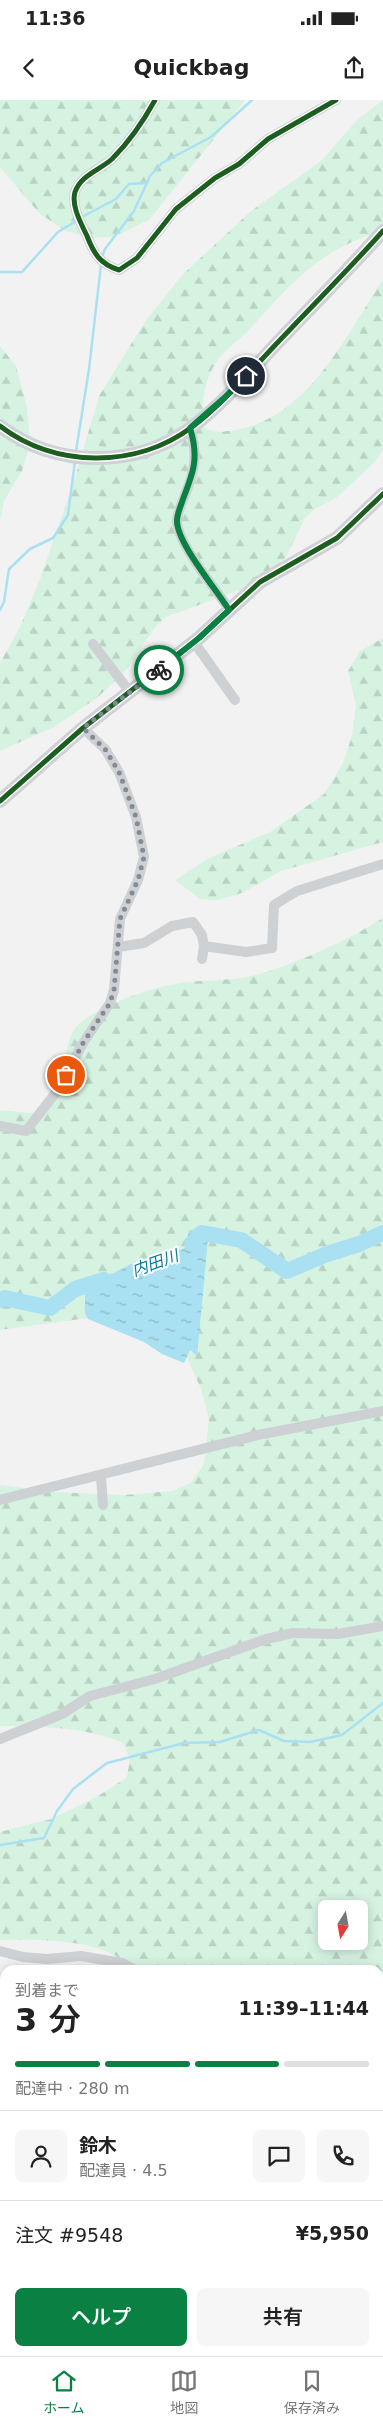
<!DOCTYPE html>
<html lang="ja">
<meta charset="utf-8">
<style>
body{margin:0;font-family:"DejaVu Sans","Noto Sans JP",sans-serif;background:#f6f6f6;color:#222;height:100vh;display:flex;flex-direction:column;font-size:19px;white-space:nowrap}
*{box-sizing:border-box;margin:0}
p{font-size:16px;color:#767676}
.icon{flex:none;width:28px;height:28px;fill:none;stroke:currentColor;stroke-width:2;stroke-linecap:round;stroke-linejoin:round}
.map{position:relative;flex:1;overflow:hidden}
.side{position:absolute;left:0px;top:1865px;width:384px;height:391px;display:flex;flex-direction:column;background:#fff;border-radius:15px 15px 0 0;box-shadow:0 2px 12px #0003}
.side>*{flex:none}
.needle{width:32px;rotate:191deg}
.controls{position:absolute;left:318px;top:1800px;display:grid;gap:10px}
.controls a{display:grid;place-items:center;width:50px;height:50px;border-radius:8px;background:#fff;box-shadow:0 2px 12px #0003;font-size:25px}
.pin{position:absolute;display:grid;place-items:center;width:42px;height:42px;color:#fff;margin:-21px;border:2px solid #fff;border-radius:50%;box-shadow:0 1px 5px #0007}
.courier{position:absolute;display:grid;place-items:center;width:50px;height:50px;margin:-25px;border:4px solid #0b8043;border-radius:50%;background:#fff;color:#222;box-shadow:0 1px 6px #0007}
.summary em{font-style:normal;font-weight:600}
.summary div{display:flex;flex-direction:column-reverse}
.summary{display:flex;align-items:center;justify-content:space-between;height:85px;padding:0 15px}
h1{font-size:32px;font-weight:600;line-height:38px}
.bar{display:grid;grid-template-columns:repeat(4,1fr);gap:8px 5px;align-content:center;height:60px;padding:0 15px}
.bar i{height:6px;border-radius:4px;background:#e0e0e0}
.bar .on{background:#0b8043}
.bar p{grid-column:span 4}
.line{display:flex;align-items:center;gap:12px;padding:0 15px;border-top:1px solid #e0e0e0}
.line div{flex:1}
.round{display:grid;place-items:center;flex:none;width:52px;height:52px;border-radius:8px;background:#f6f6f6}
.button{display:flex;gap:10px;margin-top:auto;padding:10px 15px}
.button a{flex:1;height:58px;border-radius:8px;background:#0b8043;color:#fff;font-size:20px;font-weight:600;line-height:58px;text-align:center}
.button a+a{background:#f6f6f6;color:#222}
.status{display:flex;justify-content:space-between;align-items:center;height:35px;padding:0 25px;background:#fff;direction:ltr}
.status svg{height:14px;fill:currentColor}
header{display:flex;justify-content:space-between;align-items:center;height:65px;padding:0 15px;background:#fff;font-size:22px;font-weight:600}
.menu{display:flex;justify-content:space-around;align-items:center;height:70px;border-top:1px solid #e0e0e0;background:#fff;font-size:14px;color:#767676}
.menu a{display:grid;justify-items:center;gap:2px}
.menu .on{color:#0b8043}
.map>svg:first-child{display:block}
</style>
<div class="status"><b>11:36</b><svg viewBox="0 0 49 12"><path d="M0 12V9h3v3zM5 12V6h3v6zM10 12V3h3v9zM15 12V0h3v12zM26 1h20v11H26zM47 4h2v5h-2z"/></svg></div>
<header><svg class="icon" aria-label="back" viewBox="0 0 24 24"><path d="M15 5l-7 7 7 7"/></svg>Quickbag<svg class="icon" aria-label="share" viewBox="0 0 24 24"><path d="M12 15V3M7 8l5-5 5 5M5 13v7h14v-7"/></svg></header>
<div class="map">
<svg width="383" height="2256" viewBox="0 0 383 2256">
<defs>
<pattern id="forest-firs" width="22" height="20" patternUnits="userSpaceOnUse" patternTransform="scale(1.25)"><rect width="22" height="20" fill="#d6f3e2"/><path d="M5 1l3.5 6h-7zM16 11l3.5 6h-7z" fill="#b9d2c4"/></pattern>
<pattern id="water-ripples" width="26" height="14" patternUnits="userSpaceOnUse" patternTransform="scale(1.25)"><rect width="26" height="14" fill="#a9e0f2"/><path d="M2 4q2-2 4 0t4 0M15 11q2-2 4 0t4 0" fill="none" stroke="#8cb8c7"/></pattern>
</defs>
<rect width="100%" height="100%" fill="#f3f2f2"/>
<path fill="url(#forest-firs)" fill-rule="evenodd" d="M0 0H245L149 120 114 137 90 138 64 130 39 113 0 67Z
M383 0V131C318 149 291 184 247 232 237 242 222 252 215 264 203 284 201 306 204 327 215 334 222 332 234 330 307 320 347 234 383 179V349L375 362 337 397 315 409 305 418 286 457 269 475 237 491 166 517 156 526 126 570 97 598 54 627 0 651V563L20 527 40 479 72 387 99 296 146 220 183 174 251 111 321 61 357 20Z
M0 246 16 266 27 307 30 345 22 371 4 401 0 419Z
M383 538V742L281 771 242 793 217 800 200 799 175 780 209 758 270 732 324 694 342 665 352 636 356 605 348 571 360 551Z
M383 818V2256H0V2012L5 2009V2251H379V1870H130C114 1838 32 1839 0 1840V1732L51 1719 95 1698 127 1677 130 1658 123 1643C84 1626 42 1627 0 1626V1385L56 1392 124 1395 172 1391 191 1383 204 1364 209 1319 201 1289 187 1257 172 1238 88 1218 0 1230V1010L29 1013 45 1011C50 1002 55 993 59 983 65 968 66 937 77 926 97 906 147 889 175 884 200 879 226 882 251 876 290 867 348 840 383 818ZM326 1809H359V1841H326Z"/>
<path fill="url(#water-ripples)" d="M209 1128 197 1256 190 1250 184 1263 162 1254 144 1242 88 1219 85 1213V1184L116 1172 135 1162 163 1157 185 1148 189 1130Z"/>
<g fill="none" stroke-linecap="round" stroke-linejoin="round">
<path stroke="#a9e0f2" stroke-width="2.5" d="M82 117 116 99 129 84 146 83
M102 157 105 149 134 111 150 76 162 63 211 37 252 0
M0 172H22L58 132 78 120
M76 351 89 269 101 165
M0 510 4 502 9 469 30 449 53 438 68 415 75 361
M0 1745 44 1738 57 1711 73 1689 107 1663 184 1643 220 1642 259 1630 284 1641 310 1642 342 1635 383 1603
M379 1902 383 1897
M0 2212 5 2201
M305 2256 309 2251"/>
<path stroke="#a9e0f2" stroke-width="16" d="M192 1144 202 1133 241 1140 287 1171 327 1154 359 1144 383 1133
M0 1200 5 1198 50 1208 75 1189 104 1180"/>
<path stroke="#ced1d3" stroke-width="10" d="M155 0C143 22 130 41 112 59 100 70 81 75 75 92 71 106 81 123 87 136 94 154 100 164 119 170L137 158 176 109 215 78 239 64 268 39 336 0
M190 328C198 354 195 370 185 395 182 403 177 412 177 421 177 443 216 489 229 509
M194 542 235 600
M93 544 130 592
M118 847 144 843 172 826 193 822 202 835 204 846 246 852 272 848 274 805 297 791 383 764
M202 859 204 846
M0 1026 26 1031 57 991 83 943 110 903 114 890 120 819 138 780 144 757 136 717 119 672 105 649 83 628
M101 1376 103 1405
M0 1400 258 1335 383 1311
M0 1639 62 1614 90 1596 155 1579 266 1539 293 1533 338 1534 383 1526
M0 1851 23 1857 47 1859 81 1856 122 1863 135 1870
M0 1939 5 1937
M0 2066 5 2063
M0 2113H5
M0 2223 5 2218"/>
<path stroke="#cfd2d5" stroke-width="14" d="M0 326C55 368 136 369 192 327 225 302 252 269 281 239 315 203 350 168 383 131
M0 701 83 628 199 538 260 482 337 438 383 394"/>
<g stroke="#fff" stroke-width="8">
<path id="cycleway" d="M155 0C143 22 130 41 112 59 100 70 81 75 75 92 71 106 81 123 87 136 94 154 100 164 119 170L137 158 176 109 215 78 239 64 268 39 336 0
M0 326C55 368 136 369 192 327 225 302 252 269 281 239 315 203 350 168 383 131
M0 701 83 628 199 538 260 482 337 438 383 394"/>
</g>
<use href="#cycleway" stroke="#1b5e20" stroke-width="5"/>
</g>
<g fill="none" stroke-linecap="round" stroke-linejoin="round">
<path stroke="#848b94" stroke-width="5" stroke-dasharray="0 9" d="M66 975 83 943 110 903 114 890 120 819 138 780 144 757 136 717 119 672 105 649 83 628 159 570"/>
<path stroke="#0b8043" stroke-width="6" d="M159 570 199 538 229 510C216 489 177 443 177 421 177 413 181 406 183 399 194 371 199 357 190 328L224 298 246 276"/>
</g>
<g text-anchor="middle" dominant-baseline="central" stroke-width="4" stroke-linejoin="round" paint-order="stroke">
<g font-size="16" font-style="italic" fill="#057a9f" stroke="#fff">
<text transform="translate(155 1163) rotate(-20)">内田川</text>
</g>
</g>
</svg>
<div class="controls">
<a><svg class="needle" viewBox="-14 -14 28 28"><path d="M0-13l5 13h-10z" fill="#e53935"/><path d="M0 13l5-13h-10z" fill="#767676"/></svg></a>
</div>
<div class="pin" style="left:66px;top:975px;background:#ea580c"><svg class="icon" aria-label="bag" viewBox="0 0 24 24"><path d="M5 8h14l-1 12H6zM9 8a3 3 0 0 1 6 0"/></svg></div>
<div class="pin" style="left:246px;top:276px;background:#1f2937"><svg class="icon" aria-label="home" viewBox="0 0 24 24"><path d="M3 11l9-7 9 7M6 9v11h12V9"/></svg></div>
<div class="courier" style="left:159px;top:570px"><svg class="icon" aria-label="bike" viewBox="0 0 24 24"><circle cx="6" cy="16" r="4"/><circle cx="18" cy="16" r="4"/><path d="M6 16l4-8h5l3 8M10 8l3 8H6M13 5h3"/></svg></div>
<section class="side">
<div class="summary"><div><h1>3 分</h1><p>到着まで</p></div><em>11:39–11:44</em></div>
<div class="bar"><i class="on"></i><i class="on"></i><i class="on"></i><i></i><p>配達中 · 280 m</p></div>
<div class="line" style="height:90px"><a class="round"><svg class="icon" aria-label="person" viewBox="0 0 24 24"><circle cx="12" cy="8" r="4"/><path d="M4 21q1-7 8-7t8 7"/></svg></a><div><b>鈴木</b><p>配達員 · 4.5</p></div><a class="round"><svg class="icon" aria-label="chat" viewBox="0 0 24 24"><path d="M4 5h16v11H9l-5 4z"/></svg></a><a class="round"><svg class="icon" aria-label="phone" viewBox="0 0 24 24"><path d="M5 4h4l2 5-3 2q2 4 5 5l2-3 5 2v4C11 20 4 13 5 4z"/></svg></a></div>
<div class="line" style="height:65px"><div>注文 #9548</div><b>¥5,950</b></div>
<div class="button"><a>ヘルプ</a><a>共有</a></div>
</section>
</div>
<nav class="menu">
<a class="on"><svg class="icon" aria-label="home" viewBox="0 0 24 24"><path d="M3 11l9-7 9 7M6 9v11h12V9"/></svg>ホーム</a>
<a><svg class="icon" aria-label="map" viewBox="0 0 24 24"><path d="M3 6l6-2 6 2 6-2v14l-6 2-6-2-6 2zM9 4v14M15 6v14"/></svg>地図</a>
<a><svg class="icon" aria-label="saved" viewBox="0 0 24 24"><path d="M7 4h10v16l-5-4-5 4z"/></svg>保存済み</a>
</nav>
